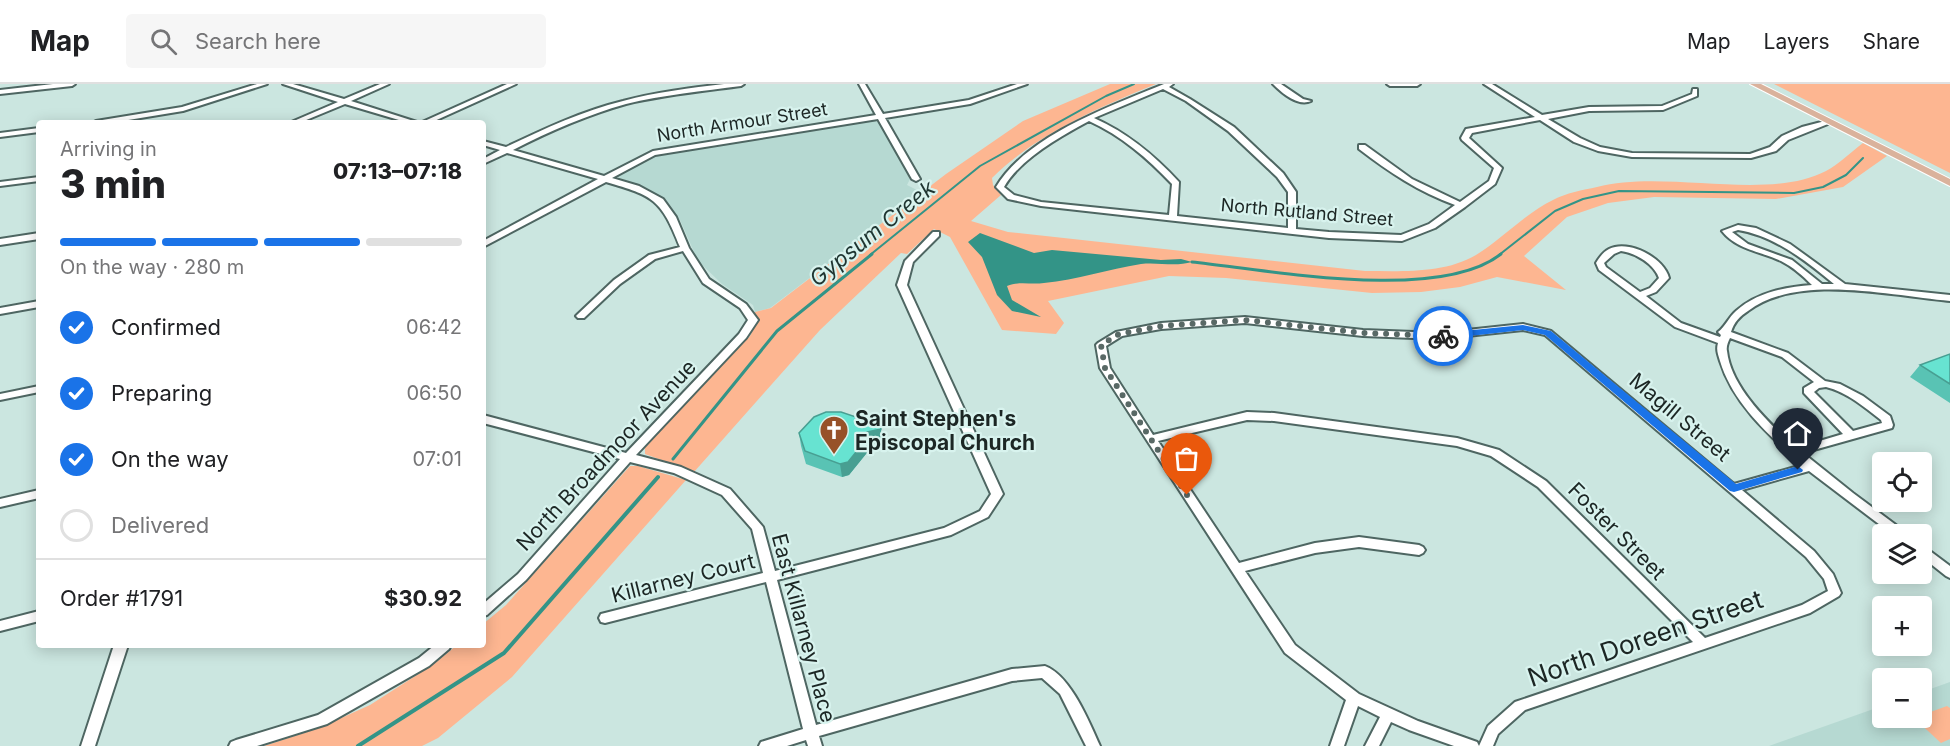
<!DOCTYPE html>
<meta charset="utf-8">
<style>
body{margin:0;font-family:Inter,sans-serif;background:#f6f6f6;color:#202124;height:100vh;display:flex;flex-direction:column;font-size:22px;white-space:nowrap}
*{box-sizing:border-box;margin:0}
p{font-size:20px;color:#757577}
.icon{flex:none;width:33px;height:33px;fill:none;stroke:currentColor;stroke-width:2;stroke-linecap:round;stroke-linejoin:round}
.map{position:relative;flex:1;overflow:hidden}
.panel{position:absolute;left:36px;top:36px;width:450px;height:528px;display:flex;flex-direction:column;background:#fff;border-radius:6px;box-shadow:0 3px 15px #0003}
.panel>*{flex:none}
.buttons{position:absolute;left:1872px;top:368px;display:grid;gap:12px}
.buttons a{display:grid;place-items:center;width:60px;height:60px;border-radius:6px;background:#fff;box-shadow:0 3px 15px #0003;font-size:30px}
.pin{position:absolute;display:grid;place-items:center;width:51px;height:51px;color:#fff;margin:-62px -26px;border-radius:50% 50% 50% 0;rotate:-45deg;box-shadow:0 0 6px #0007}
.pin .icon{rotate:45deg}
.courier{position:absolute;display:grid;place-items:center;width:60px;height:60px;margin:-30px;border:4px solid #1a73e8;border-radius:50%;background:#fff;color:#222;box-shadow:0 2px 8px #0007}
.head em{font-style:normal;font-weight:800}
.head div{display:flex;flex-direction:column-reverse}
.head{display:flex;align-items:center;justify-content:space-between;height:102px;padding:0 24px}
h1{font-size:39px;font-weight:800;line-height:45px}
.bar{display:grid;grid-template-columns:repeat(4,1fr);gap:9px 6px;align-content:center;height:72px;padding:0 24px}
.bar i{height:8px;border-radius:4px;background:#e0e0e0}
.bar .active{background:#1a73e8}
.bar p{grid-column:span 4}
.line{display:flex;align-items:center;gap:15px;padding:0 24px;border-top:2px solid #e0e0e0}
.line div{flex:1}
ol{padding:0 24px;list-style:none}
li{display:flex;align-items:center;gap:18px;height:66px}
li p{margin-inline-start:auto}
li .icon{padding:6px;border-radius:50%;background:#1a73e8;color:#fff;stroke-width:4}
li:last-child{color:#757577}
li i{width:33px;height:33px;border:3px solid #e0e0e0;border-radius:50%}
header{display:flex;align-items:center;gap:36px;box-sizing:border-box;height:84px;padding:0 30px;background:#fff;border-bottom:2px solid #e0e0e0}
header strong{font-size:28px}
nav{display:flex;gap:33px;margin-inline-start:auto;font-size:21px}
.search{width:420px;height:54px;background:#f6f6f6;display:flex;align-items:center;gap:15px;box-sizing:border-box;padding:0 21px;border-radius:6px;color:#757577;font-size:22px}
.map>svg:first-child{display:block}
</style>
<header>
<strong>Map</strong>
<div class="search"><svg class="icon" aria-label="search" viewBox="0 0 24 24"><circle cx="10" cy="10" r="6"/><path d="M15 15l6 6"/></svg>Search here</div>
<nav><a>Map</a><a>Layers</a><a>Share</a></nav>
</header>
<div class="map">
<svg width="1950" height="662" viewBox="0 0 1950 662">
<rect width="100%" height="100%" fill="#cbe6e0"/>
<path fill="#b6d9d2" d="M871 36 879 38 910 95 907 101 917 106 920 110 770 224 755 228 753 221 722 200 698 177 680 136 666 116 646 104 615 92 648 73 674 66Z
M1950 598V662H1769L1882 622V633H1922V608Z"/>
<path fill="#fdb691" d="M1110 0H1156C1102 22 1033 52 992 94L993 101 1001 111 971 137 1008 148 1365 187C1401 187 1444 190 1476 171 1501 156 1527 128 1553 116 1566 109 1583 106 1597 103 1666 85 1766 118 1826 87 1839 80 1851 68 1863 59L1887 72 1843 103 1776 115 1654 113 1608 119 1567 133 1524 172 1566 206 1497 193 1460 203 1421 208 1372 209 1226 194 1169 192 1048 217 1064 239 1056 250 1002 246 950 153 934 145 907 170 901 169 820 246 694 388 645 370V363L750 252 756 240 755 228 771 224 946 90 1023 37Z
M1774 0H1950V89Z
M630 382H638L686 396 512 593 438 654 422 662H264L319 644 370 621 434 580 457 561H483V540L506 521Z
M1947 622 1950 624V655L1941 659 1914 634Z"/>
<path fill="#339487" d="M980 149 1034 169 1052 166 1161 176 1181 175 1192 178C1175 183 1158 178 1141 180 1108 185 1077 196 1044 199 1031 201 1019 197 1007 202L1012 216 1041 233 1012 227 997 211 982 173 968 158Z"/>
<g fill="none" stroke-linecap="round" stroke-linejoin="round">
<path stroke="#339487" stroke-width="2" d="M870 171 980 82 1106 12 1134 0
M1499 171 1555 127 1583 115 1619 107 1794 109 1823 103 1846 91 1863 74"/>
<path stroke="#339487" stroke-width="3" d="M1192 178C1269 186 1439 219 1501 170
M673 375 777 247 872 170"/>
<path stroke="#339487" stroke-width="4" d="M358 662 504 569 658 393"/>
<g stroke="#4e6662" stroke-width="4">
<path id="minor" d="M53 0H75L72 2 0 10V6Z
M257 0H267L183 27 110 39H92L96 37 182 23Z
M283 0H293L344 15 380 0H389L351 17 420 39 507 0H516L430 39H409L345 20 299 39H289L338 18Z
M724 0H744L741 2C703 7 663 11 626 20 587 31 550 47 513 66L604 92 653 67 876 31 859 0H865L883 30 969 16 1017 0H1027L970 20 885 34 920 95 916 97 912 95 878 35 655 71 612 94 639 102 663 115 676 133 689 164 709 195 746 220 758 236 746 254 636 371 681 383 730 405 763 443 775 487 944 444 980 427 991 410 897 201 905 177 933 148H939V152L913 178 907 201 1003 410 988 433 951 451 777 496 816 641 1012 585 1045 582C1071 592 1089 638 1100 662H1086L1060 610 1042 594 1012 597 819 652 822 662H808L806 656 787 662H759L761 658 803 645 766 498 605 539 601 538 599 534 601 530 605 529 763 489 752 445 722 411 674 389 630 378 526 496 487 531 483 532V520L518 490 620 375 483 339V331L626 369 739 250 748 236 740 224 703 199 683 167 655 175 620 200 584 234H578L576 232 578 230 614 196 649 171 680 163C661 115 654 112 606 98L483 163V157L598 95 507 69 483 80V75L500 66 483 61V57L506 63C544 45 582 27 623 17 656 8 690 4 724 0Z
M1164 0H1173L1169 3 1190 15 1234 43 1283 89 1296 108V145L1329 148 1401 151 1429 140 1455 121C1419 108 1389 88 1359 65V61H1365L1412 95 1460 118 1489 97 1494 84 1462 56 1461 54 1466 45 1535 33 1484 0H1492L1542 31 1589 23 1662 22 1692 10 1693 5H1697V12L1663 26 1589 27 1548 35 1580 54 1600 63 1632 69 1750 70 1770 63 1782 52 1802 43 1829 36 1833 38 1788 56 1776 67 1751 74 1632 73 1598 67 1574 58 1540 36 1472 49 1469 54 1502 84 1495 100 1465 123 1435 144 1402 157 1329 154 1041 122 1008 115 996 103C1027 51 1111 22 1164 0ZM1163 5 1186 17 1228 47 1277 93 1288 108V144L1177 132 1179 98C1154 71 1128 49 1094 34ZM1089 37C1122 52 1147 74 1172 100L1169 131 1041 118 1014 111 1004 103C1020 75 1061 52 1089 37Z
M1273 0H1281L1303 15 1311 17C1298 23 1282 9 1273 0Z
M1387 0H1420L1417 2H1390Z
M39 44V48L0 53V49Z
M39 93V97L0 102V98Z
M1738 141 1756 144 1790 160 1845 200 1950 211V217C1891 212 1798 189 1748 227 1740 232 1734 238 1731 248L1788 269 1825 297 1840 300 1863 312 1890 332 1893 341 1892 344 1803 369 1853 409 1904 447 1906 450H1892L1809 387 1742 406 1814 467 1833 490 1841 509 1839 512 1810 529 1525 626 1498 650 1493 662H1454L1409 646 1391 638 1379 662H1365L1380 633 1358 622 1344 662H1330L1346 616 1285 569 1100 284 1096 261 1098 259 1116 248 1161 239 1245 233 1363 246 1439 249 1523 240 1551 247 1734 400 1802 381C1770 352 1733 320 1720 277 1718 270 1716 266 1718 259L1675 243 1599 186 1596 179C1599 174 1603 168 1609 165 1629 155 1664 174 1669 194L1656 208 1646 212 1681 239 1720 253 1721 251 1718 248C1725 243 1729 233 1736 227 1757 208 1786 203 1812 201 1803 192 1793 183 1781 177 1760 167 1737 166 1722 147ZM1738 146C1775 152 1806 177 1834 200H1822L1792 176 1748 160 1732 148ZM1621 167C1636 169 1654 180 1659 194L1650 204 1640 208 1606 183 1604 179 1614 170ZM1245 239 1363 252 1439 255 1523 246 1545 251 1806 473 1824 495 1828 507 1802 521 1705 554 1546 397 1499 366 1457 354 1274 329 1247 328 1153 351 1110 284 1106 262 1122 252 1161 245ZM1730 254 1782 273 1814 298 1804 304V309L1843 350 1796 364C1770 340 1731 304 1727 267 1726 263 1728 258 1730 254ZM1826 303C1847 308 1864 323 1881 336L1882 339 1853 347 1814 308 1819 304ZM1247 336 1274 337 1457 362 1491 372 1538 403 1693 558 1515 618 1488 642 1479 662 1477 658 1418 637 1359 610 1295 561 1245 487 1315 469 1359 463 1419 471 1423 469 1425 466 1423 463 1419 461 1359 453 1315 459 1239 479 1158 357Z
M39 149V155L0 161V155Z
M39 217V223L0 230V224Z
M39 302V308L0 316V310Z
M39 406V414L0 423V415Z
M1922 462 1926 464 1950 482V494L1946 492 1922 473Z
M39 527V537L0 547V537Z
M114 561H128L95 662H81Z
M435 561H451L449 565 429 582 327 640 257 662H229L231 658 236 656 318 631 419 574Z"/>
</g>
<g stroke="#fff" stroke-width="2">
<path id="major" d="M1750 0H1761L1950 95V102Z"/>
</g>
<use href="#minor" fill="#fff" fill-rule="evenodd"/>
<use href="#major" fill="#dab29c" fill-rule="evenodd"/>
</g>
<path fill="#59c3b4" d="M1950 270V319L1910 293 1920 281Z
M881 345 882 358 870 360V365L849 391 842 393 806 380 801 362 799 349Z"/>
<path fill="#489f92" d="M881 345 882 358 870 360V365L849 391 842 393 840 380 867 348Z"/>
<path fill="#67e3d1" stroke="#489f92" stroke-width="1.5" d="M1950 270V300L1920 281Z
M826 328H841L862 335 864 340 878 337 881 345 867 348 869 352 848 378 840 380 805 367 799 349 814 333Z"/>
<path fill="#1a73e8" d="M1523 241 1551 247 1736 400 1798 382 1803 386 1802 388 1734 408 1730 407 1545 251 1523 246 1443 255 1439 252 1443 249Z"/>
<g fill="none" stroke-linecap="round" stroke-linejoin="round">
<path stroke="#596966" stroke-width="6" stroke-dasharray="0 10.8" d="M1187 411 1105 284 1101 261 1119 250 1161 242 1245 236 1363 249 1443 252"/>
</g>
<defs>
<g id="church-pin" transform="scale(1.5)"><path d="M0 17L-7.5 6A9.5 9.5 0 1 1 7.5 6Z" fill="#975128" stroke="#d8f3ee"/><path d="M-1.2-6h2.4v3.5h3.3v2.4h-3.3V6h-2.4V-.1h-3.3v-2.4h3.3Z" fill="#fff"/></g>
</defs>
<g fill-rule="evenodd">
<use href="#church-pin" x="834" y="346"/>
</g>
<g text-anchor="middle" dominant-baseline="central" stroke-width="4.5" stroke-linejoin="round" paint-order="stroke">
<g font-size="18" fill="#1c2624" stroke="#d8f3ee">
<text transform="translate(742 38) rotate(-9)">North Armour Street</text>
<text transform="translate(1307 128) rotate(5)">North Rutland Street</text>
</g>
<g font-size="21" fill="#1c2624" stroke="#d8f3ee">
<text transform="translate(1680 333) rotate(40)">Magill Street</text>
<text transform="translate(606 371) rotate(-47)">North Broadmoor Avenue</text>
<text transform="translate(1617 447) rotate(45)">Foster Street</text>
<text transform="translate(683 494) rotate(-14)">Killarney Court</text>
<text transform="translate(804 544) rotate(75)">East Killarney Place</text>
</g>
<g font-size="21" font-weight="bold" fill="#1c2624" stroke="#d8f3ee" text-anchor="start">
<text x="855" y="334">Saint Stephen's<tspan x="855" dy="24">Episcopal Church</tspan></text>
</g>
<g font-size="22" font-style="italic" fill="#1f3531" stroke="#d8f3ee">
<text transform="translate(872 149) rotate(-39)">Gypsum Creek</text>
</g>
<g font-size="26" fill="#1c2624" stroke="#d8f3ee">
<text transform="translate(1645 554) rotate(-19)">North Doreen Street</text>
</g>
</g>
</svg>
<div class="buttons">
<a><svg class="icon" aria-label="locate" viewBox="0 0 24 24"><circle cx="12" cy="12" r="6"/><path d="M12 2v4M12 18v4M2 12h4M18 12h4"/></svg></a>
<a><svg class="icon" aria-label="layers" viewBox="0 0 24 24"><path d="M12 4l9 5-9 5-9-5zM3 14l9 5 9-5"/></svg></a>
<a>+</a>
<a>−</a>
</div>
<div class="pin" style="left:1187px;top:411px;background:#ea580c"><svg class="icon" aria-label="bag" viewBox="0 0 24 24"><path d="M5 8h14l-1 12H6zM9 8a3 3 0 0 1 6 0"/></svg></div>
<div class="pin" style="left:1798px;top:386px;background:#1f2937"><svg class="icon" aria-label="home" viewBox="0 0 24 24"><path d="M3 11l9-7 9 7M6 9v11h12V9"/></svg></div>
<div class="courier" style="left:1443px;top:252px"><svg class="icon" aria-label="bike" viewBox="0 0 24 24"><circle cx="6" cy="16" r="4"/><circle cx="18" cy="16" r="4"/><path d="M6 16l4-8h5l3 8M10 8l3 8H6M13 5h3"/></svg></div>
<section class="panel">
<div class="head"><div><h1>3 min</h1><p>Arriving in</p></div><em>07:13–07:18</em></div>
<div class="bar"><i class="active"></i><i class="active"></i><i class="active"></i><i></i><p>On the way · 280 m</p></div>
<ol>
<li><svg class="icon" aria-label="check" viewBox="0 0 24 24"><path d="M5 12l5 5 9-10"/></svg>Confirmed<p>06:42</p></li>
<li><svg class="icon" aria-label="check" viewBox="0 0 24 24"><path d="M5 12l5 5 9-10"/></svg>Preparing<p>06:50</p></li>
<li><svg class="icon" aria-label="check" viewBox="0 0 24 24"><path d="M5 12l5 5 9-10"/></svg>On the way<p>07:01</p></li>
<li><i></i>Delivered</li>
</ol>
<div class="line" style="height:78px"><div>Order #1791</div><b>$30.92</b></div>
</section>
</div>
